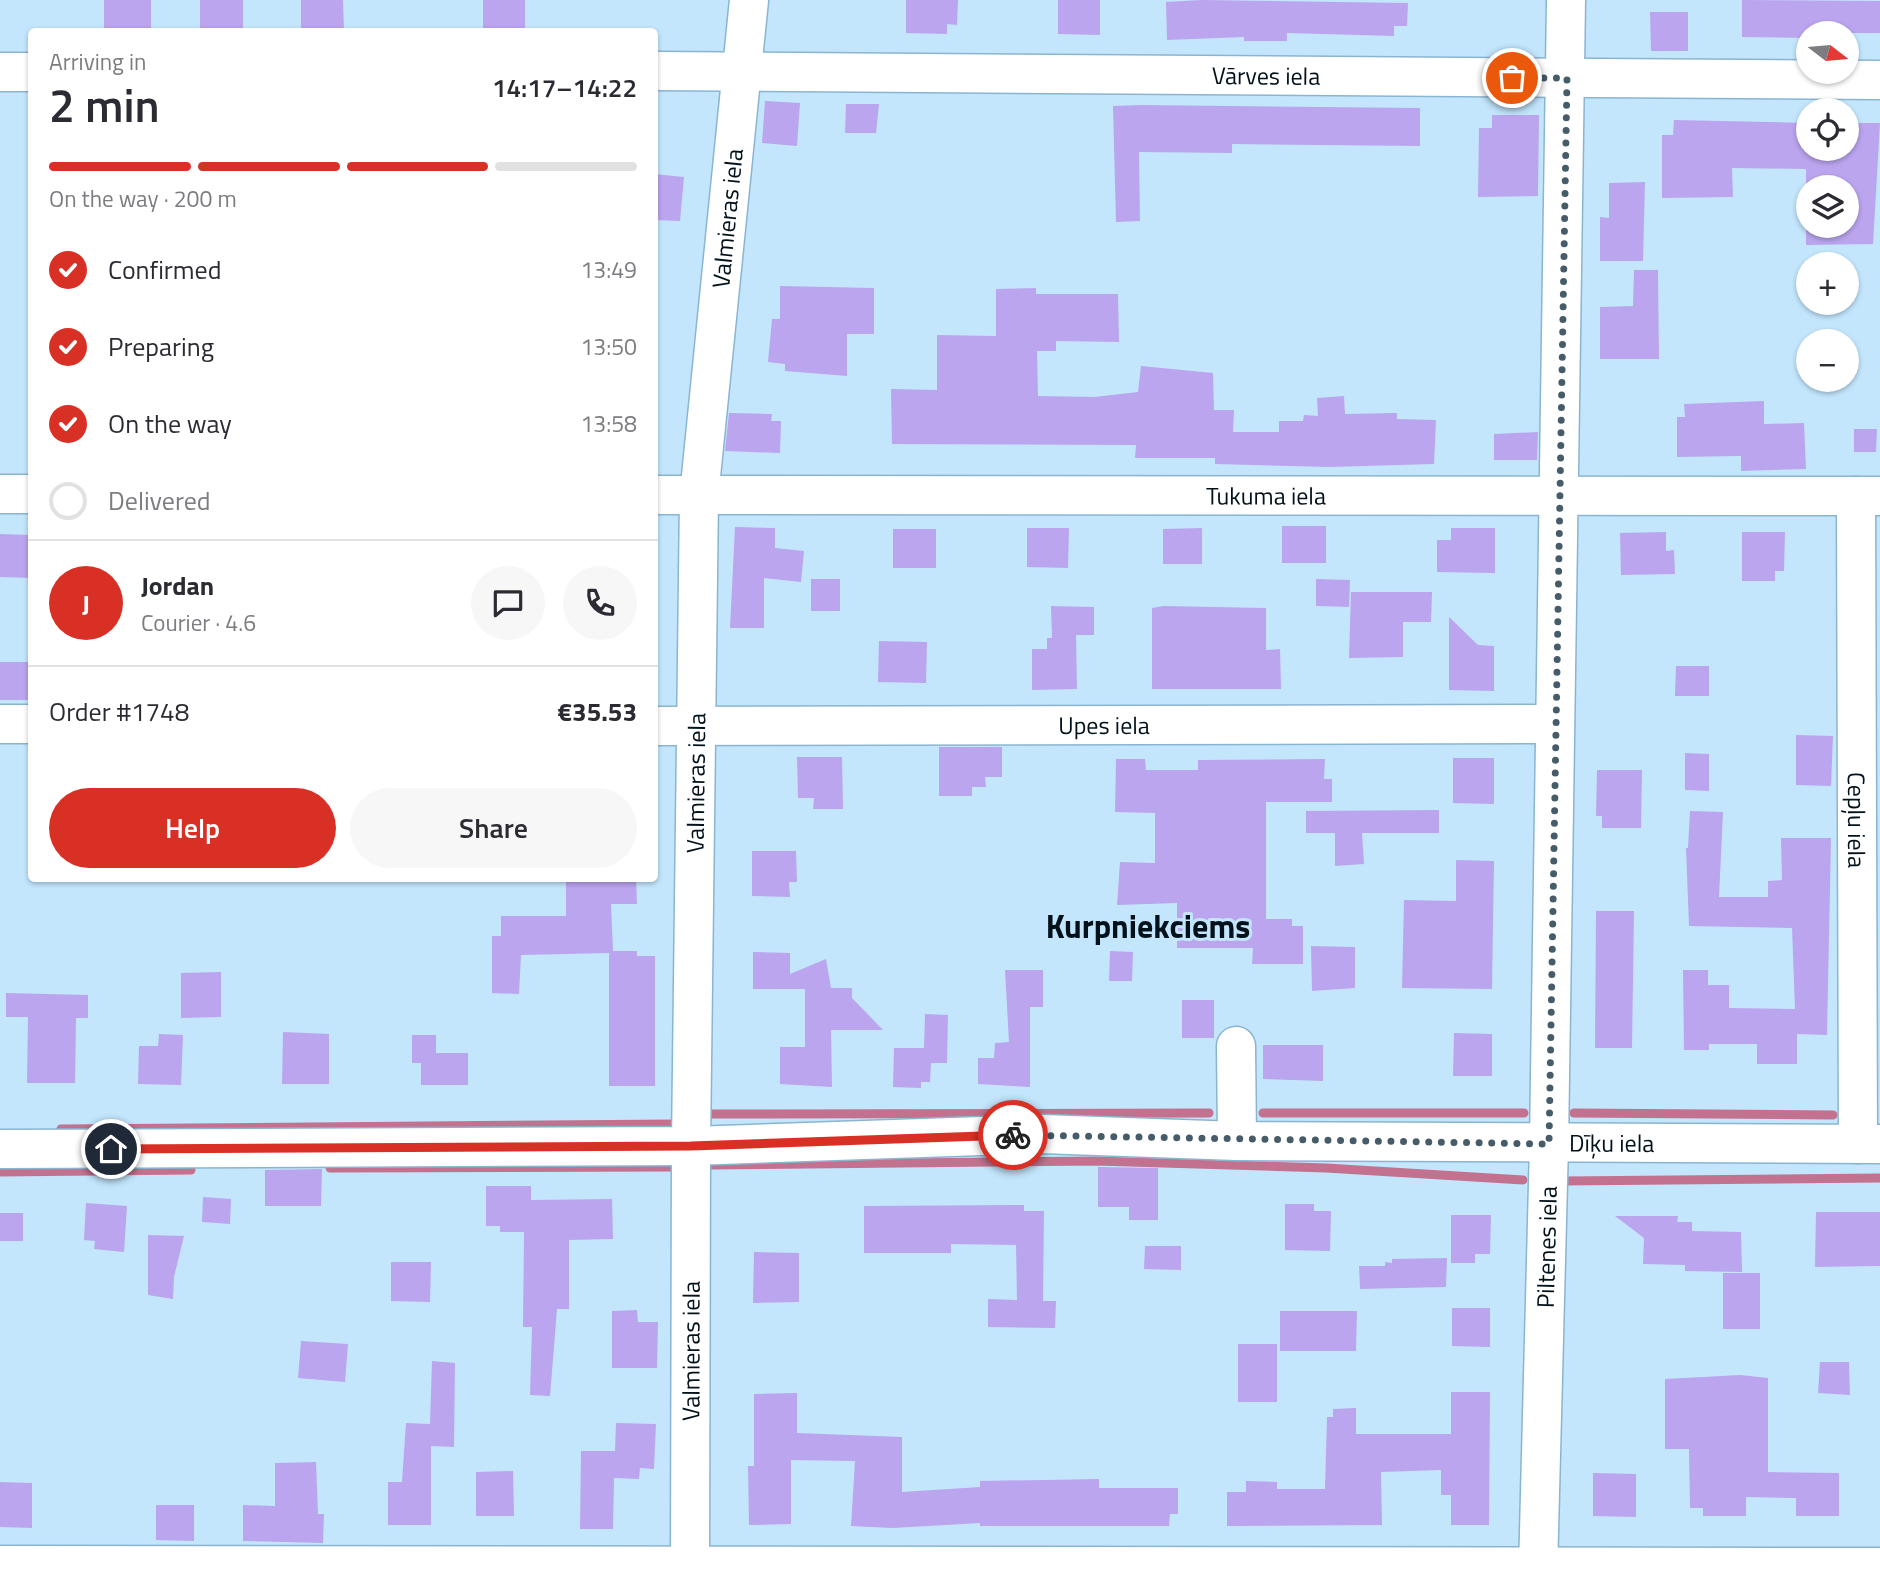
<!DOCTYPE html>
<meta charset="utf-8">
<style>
body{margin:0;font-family:"Titillium Web",sans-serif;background:#f7f7f7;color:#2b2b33;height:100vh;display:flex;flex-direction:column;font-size:26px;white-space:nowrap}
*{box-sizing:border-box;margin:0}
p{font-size:23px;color:#7c7c81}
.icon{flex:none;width:38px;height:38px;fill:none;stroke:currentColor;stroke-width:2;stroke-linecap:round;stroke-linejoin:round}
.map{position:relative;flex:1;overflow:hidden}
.drawer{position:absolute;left:28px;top:28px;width:630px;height:854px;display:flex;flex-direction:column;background:#fff;border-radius:7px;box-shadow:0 2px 5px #0004}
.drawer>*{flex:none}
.needle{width:46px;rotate:106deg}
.controls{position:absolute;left:1796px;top:21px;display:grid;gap:14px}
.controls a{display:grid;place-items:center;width:63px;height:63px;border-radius:50%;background:#fff;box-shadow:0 2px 5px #0004;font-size:35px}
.pin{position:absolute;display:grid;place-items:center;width:60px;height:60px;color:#fff;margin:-30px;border:4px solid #fff;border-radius:50%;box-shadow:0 2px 7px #0007}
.courier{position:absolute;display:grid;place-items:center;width:70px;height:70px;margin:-35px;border:5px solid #d93025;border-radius:50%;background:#fff;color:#222;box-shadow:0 2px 9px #0007}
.summary em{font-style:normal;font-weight:600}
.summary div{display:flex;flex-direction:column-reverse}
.summary{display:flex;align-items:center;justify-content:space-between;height:119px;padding:0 21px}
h1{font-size:46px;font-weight:600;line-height:52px}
.bar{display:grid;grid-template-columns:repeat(4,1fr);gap:10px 7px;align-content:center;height:84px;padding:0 21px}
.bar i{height:9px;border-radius:5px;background:#e1e1e2}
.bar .selected{background:#d93025}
.bar p{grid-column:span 4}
.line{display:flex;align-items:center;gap:18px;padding:0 21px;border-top:2px solid #e1e1e2}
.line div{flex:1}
.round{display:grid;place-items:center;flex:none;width:74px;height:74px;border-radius:37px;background:#f7f7f7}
ol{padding:0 21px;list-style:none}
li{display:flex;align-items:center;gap:21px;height:77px}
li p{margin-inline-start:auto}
li .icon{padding:7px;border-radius:50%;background:#d93025;color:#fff;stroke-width:4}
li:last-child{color:#7c7c81}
li i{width:38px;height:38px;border:4px solid #e1e1e2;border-radius:50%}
.button{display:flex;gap:14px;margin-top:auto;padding:14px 21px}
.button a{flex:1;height:80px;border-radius:42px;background:#d93025;color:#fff;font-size:28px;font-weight:600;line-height:80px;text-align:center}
.button a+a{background:#f7f7f7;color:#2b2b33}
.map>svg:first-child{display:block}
</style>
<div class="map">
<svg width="1880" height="1571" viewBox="0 0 1880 1571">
<rect width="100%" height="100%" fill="#c3e6fd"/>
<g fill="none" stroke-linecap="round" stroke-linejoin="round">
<path stroke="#c2728e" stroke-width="9" d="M1263 1113H1524
M1574 1113 1833 1115
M708 1114 1209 1113
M61 1129 675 1124
M709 1165 1096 1161 1326 1168 1523 1180
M330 1168 672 1167
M0 1172 191 1170
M1564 1181 1880 1178"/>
</g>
<path fill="#bba5ef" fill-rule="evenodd" d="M104 0H151V31H104Z
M200 0H243V31H200Z
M301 0H343L344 31H301Z
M483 0H525V31H483Z
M906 0H958L957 25 947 24V34L906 33Z
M1058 0H1100V35L1058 34Z
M1202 0 1408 3 1407 26H1394V36L1287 33V41H1244V37L1167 40 1166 2Z
M1742 0 1880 1V33H1808V38L1742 37Z
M1650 12H1688V51H1651Z
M765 101 800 103 797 146 762 143Z
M846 104H879L876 133H845Z
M1142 105 1420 108V146L1232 144V153L1139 152 1140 221 1116 222 1113 106Z
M1492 115H1539L1538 196 1478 197 1479 128H1492Z
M1674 120 1808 123V149H1846L1847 123H1880L1873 244 1806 245V169L1732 168 1733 197 1662 198V135H1673ZM1808 187H1846V226H1808Z
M654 174 684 177 680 221 654 220Z
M1645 182 1643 261H1600V217L1609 218V183Z
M1634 270H1658L1659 359H1600V307L1633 306Z
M780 286 874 288V334H847V376L785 371V364L768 362 772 319H780Z
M1036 288V294H1118L1119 342 1056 341V351H1037L1038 396 1094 397 1138 392 1141 366 1213 373 1214 410H1234L1233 432H1279V421H1303L1304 415 1318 416 1317 398 1344 396 1345 414 1397 413V419L1436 420 1434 464 1330 467 1215 464V458H1135L1136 445 892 444 891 389 937 390V335L996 336V289Z
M1764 401V424L1804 423 1806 469 1741 471V456L1677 457V417H1685L1684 404Z
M729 413 772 414 771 421H781L780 453 725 451Z
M1854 429H1877L1876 452H1854Z
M1538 432 1537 460H1494V434Z
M1282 526H1326V563H1282Z
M735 527 775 528V548L804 551 801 582 764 578V628H730Z
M1027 528H1069L1068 568 1027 567Z
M1202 528V564H1163V529Z
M1451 528H1495V573L1437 572V540H1451Z
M893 529H936V568H893Z
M1666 532V551L1674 550 1675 574 1621 575 1620 533Z
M1742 532H1785L1784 571H1775V581H1742Z
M0 534 32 535V578L0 577Z
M811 579H840V611H811Z
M1316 579 1350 580 1349 607 1316 606Z
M1351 592H1432L1431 622H1403V657L1349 658Z
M1051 606 1094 607V635H1076L1077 689 1032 690V649H1047V638H1052Z
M1163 606 1266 608V650L1280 649 1281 689H1152V608Z
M1449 617 1478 645 1494 646V691L1449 690Z
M879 641 927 642 926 683 878 682Z
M0 662H32V700H0Z
M1676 666H1709V696H1675Z
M1796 735 1833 736 1831 786 1796 785Z
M939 747H1002V777H985L986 787H972V796H939Z
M1685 753 1709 754V791L1685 790Z
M797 757H842L843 809H813L814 798H798Z
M1453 758H1494V804L1453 803Z
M1116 759H1145L1146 770H1198V760L1325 759 1324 779H1332V802H1266V919H1292V926H1303V964H1252L1253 948H1177V903L1117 905 1120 862 1155 863V813L1115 812Z
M1597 770H1642L1641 828H1602V816H1596Z
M1439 810V833H1362L1364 864 1335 866V833H1306V811Z
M1690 811 1723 812 1719 897H1768V881L1782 880 1781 838H1831L1827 1035 1797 1034V1064H1757V1044H1709V1050H1684L1683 970H1708V985H1729V1008L1795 1009 1792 928 1689 926 1686 848H1688Z
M752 851H796L797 882H789L790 897 752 896Z
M1456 860 1494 861 1492 989 1402 988 1404 900 1456 901Z
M566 878H636L637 904H611L613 951H637V956H655V1086H609V953L521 955 519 994 492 993V936H501V916H566Z
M1596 911H1634L1632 1048H1595Z
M1311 946 1355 947V988L1312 991Z
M1110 951 1133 952 1132 981H1109Z
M753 952 790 953V974L826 959 831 988H852V998L883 1030H831L832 1087 780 1084V1047H805V989H753Z
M1005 970H1043V1007H1030V1087L978 1084V1058H994L995 1043 1009 1042Z
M221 972V1017L181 1018V973Z
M6 993 88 995V1018H76L75 1083H27L28 1017H6Z
M1182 1000H1214V1038H1182Z
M925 1014 948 1015 947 1063H931L930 1082H921V1088L893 1087 894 1048H924Z
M283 1032 329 1034V1084H282Z
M1454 1033 1492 1034V1076H1453Z
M159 1034 183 1035 181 1085 138 1084 139 1046H158Z
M412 1035H436V1053H468V1085H421V1063H412Z
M1263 1045H1323V1081L1263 1079Z
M1098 1167 1158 1168V1220H1129V1207H1098Z
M322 1169 321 1206H265V1170Z
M486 1186H531V1200L612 1199 613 1239 569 1240V1309H557L550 1396 530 1395 532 1327H523L524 1232H500V1226H486Z
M203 1197 231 1199 230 1224 202 1222Z
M86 1203 127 1206 124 1252 94 1249 95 1241 84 1240Z
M1285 1204H1314V1211H1331L1330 1251 1285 1250Z
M1024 1205V1211H1044L1043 1301H1056L1055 1328 988 1327V1299L1017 1300 1016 1245 951 1244V1253H864V1206Z
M1816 1212H1880V1266L1815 1267Z
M0 1213H23V1241H0Z
M1451 1215H1491L1490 1254H1475V1263H1451Z
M1615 1216H1678L1677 1222H1692V1231L1741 1232 1742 1272 1685 1271V1265L1643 1264 1644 1238Z
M148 1235 184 1236 174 1277 173 1299 148 1295Z
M1145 1246H1181V1270L1144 1269Z
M754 1252 799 1253V1302L753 1303Z
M1447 1258 1446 1287 1360 1289 1359 1266H1385V1262L1392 1263V1259Z
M391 1262H431L430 1302 391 1301Z
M1723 1273H1760V1329H1723Z
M1452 1308H1490V1347L1452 1346Z
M637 1310 638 1322H658L657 1368H612V1311Z
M1280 1311H1357L1356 1351H1280Z
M301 1341 348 1344 345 1382 298 1378Z
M1238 1344H1277V1402H1238Z
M432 1361 455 1363 454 1447 431 1446V1525H388V1482H402L406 1423 430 1424Z
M1820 1362H1849L1850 1395 1818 1393Z
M1740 1375 1768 1378V1472L1839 1473V1516H1796V1498L1746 1497V1516H1703V1508H1690L1689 1449H1665V1379Z
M1451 1392H1490L1489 1525H1451V1495H1441V1470L1381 1472 1382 1525 1227 1526V1492H1246V1481L1277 1482V1489H1325L1327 1417H1333V1409L1356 1408V1434H1451Z
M797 1393V1433L902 1437V1492L980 1487V1481L1099 1479V1488H1178V1514H1170L1169 1526H980V1523L893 1528 851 1526 855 1461 791 1460V1524L749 1525 748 1466H754V1394Z
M616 1423 656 1424 654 1469 640 1468 639 1479 614 1478 613 1529H580L581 1451H615Z
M316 1462 318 1514H324L323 1543 243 1541V1505L275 1506V1463Z
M513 1471 514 1516H476V1472Z
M1593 1473 1636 1474V1517L1593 1516Z
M0 1482 32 1483V1528L0 1527Z
M156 1505H194V1541L156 1540Z"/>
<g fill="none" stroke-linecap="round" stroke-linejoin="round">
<g stroke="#8ab5d1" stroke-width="41">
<g id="minor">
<path id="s1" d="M654 71 1880 80"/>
<path d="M0 72H32"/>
<path d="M0 494H32"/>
<path id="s2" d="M654 495 1880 496"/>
<path id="s3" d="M1856 496 1858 1144"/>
<path d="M0 724H32"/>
<path id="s4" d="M654 726 1555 724"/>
<path d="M1236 1046 1237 1141"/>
<path id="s5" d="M0 1149 691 1146 1042 1134 1237 1141 1880 1144"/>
<path d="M0 1565 1880 1567"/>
<path id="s6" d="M690 1571 691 1146 699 496 749 0"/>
<path id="s7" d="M1538 1571 1549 1144 1566 0"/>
</g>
</g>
<use href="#minor" stroke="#fff" stroke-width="38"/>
</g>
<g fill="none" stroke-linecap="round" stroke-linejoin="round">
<path stroke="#465c69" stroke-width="7" stroke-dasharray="0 12.6" d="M1013 1135 1549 1144 1567 78H1512"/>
<path stroke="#d93025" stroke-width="9" d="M111 1149 691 1146 1013 1135"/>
</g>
<g text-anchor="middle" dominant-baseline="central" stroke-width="6" stroke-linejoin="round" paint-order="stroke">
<g font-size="24" fill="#02111a" stroke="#c3e6fd">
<text stroke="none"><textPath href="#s1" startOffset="612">Vārves iela</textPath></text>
<text stroke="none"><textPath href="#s6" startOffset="1354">Valmieras iela</textPath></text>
<text stroke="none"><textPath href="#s2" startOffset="612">Tukuma iela</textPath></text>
<text stroke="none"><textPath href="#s4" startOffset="450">Upes iela</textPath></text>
<text stroke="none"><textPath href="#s6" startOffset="788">Valmieras iela</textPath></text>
<text stroke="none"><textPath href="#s3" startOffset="324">Cepļu iela</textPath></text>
<text stroke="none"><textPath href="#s5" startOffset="1612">Dīķu iela</textPath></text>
<text stroke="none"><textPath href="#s7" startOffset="324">Piltenes iela</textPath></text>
<text stroke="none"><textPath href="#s6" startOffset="220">Valmieras iela</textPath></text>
</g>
<g font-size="32" font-weight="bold" fill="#02111a" stroke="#c3e6fd">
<text x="1148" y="926">Kurpniekciems</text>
</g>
</g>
</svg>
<div class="controls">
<a><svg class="needle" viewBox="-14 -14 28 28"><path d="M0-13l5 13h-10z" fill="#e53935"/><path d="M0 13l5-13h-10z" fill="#7c7c81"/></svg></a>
<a><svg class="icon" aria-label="locate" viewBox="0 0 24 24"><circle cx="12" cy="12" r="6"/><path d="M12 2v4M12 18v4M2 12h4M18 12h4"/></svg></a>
<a><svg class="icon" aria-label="layers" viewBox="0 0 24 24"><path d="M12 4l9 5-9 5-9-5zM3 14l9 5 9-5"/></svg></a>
<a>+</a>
<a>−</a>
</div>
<div class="pin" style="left:1512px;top:78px;background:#ea580c"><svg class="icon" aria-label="bag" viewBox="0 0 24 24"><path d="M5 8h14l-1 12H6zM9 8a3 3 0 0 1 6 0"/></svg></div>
<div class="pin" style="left:111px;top:1149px;background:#1f2937"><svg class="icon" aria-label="home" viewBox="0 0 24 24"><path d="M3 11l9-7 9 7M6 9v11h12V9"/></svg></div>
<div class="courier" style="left:1013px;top:1135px"><svg class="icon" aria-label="bike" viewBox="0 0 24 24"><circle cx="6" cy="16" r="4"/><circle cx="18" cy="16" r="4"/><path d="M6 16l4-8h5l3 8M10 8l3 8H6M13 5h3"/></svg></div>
<section class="drawer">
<div class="summary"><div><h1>2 min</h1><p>Arriving in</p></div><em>14:17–14:22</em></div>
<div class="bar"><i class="selected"></i><i class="selected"></i><i class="selected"></i><i></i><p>On the way · 200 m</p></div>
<ol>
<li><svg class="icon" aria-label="check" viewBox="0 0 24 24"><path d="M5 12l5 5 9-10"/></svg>Confirmed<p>13:49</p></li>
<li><svg class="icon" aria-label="check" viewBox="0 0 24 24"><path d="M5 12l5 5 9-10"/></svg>Preparing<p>13:50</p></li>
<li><svg class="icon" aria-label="check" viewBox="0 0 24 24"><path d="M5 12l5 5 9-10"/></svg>On the way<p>13:58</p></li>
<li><i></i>Delivered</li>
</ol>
<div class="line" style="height:126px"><b class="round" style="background:#d93025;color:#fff">J</b><div><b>Jordan</b><p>Courier · 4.6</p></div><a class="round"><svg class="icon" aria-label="chat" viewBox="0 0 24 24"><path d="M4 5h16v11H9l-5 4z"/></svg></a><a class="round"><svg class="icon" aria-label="phone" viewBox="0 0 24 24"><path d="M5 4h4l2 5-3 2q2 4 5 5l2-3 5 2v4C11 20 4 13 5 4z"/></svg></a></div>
<div class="line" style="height:91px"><div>Order #1748</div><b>€35.53</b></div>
<div class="button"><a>Help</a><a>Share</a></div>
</section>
</div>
